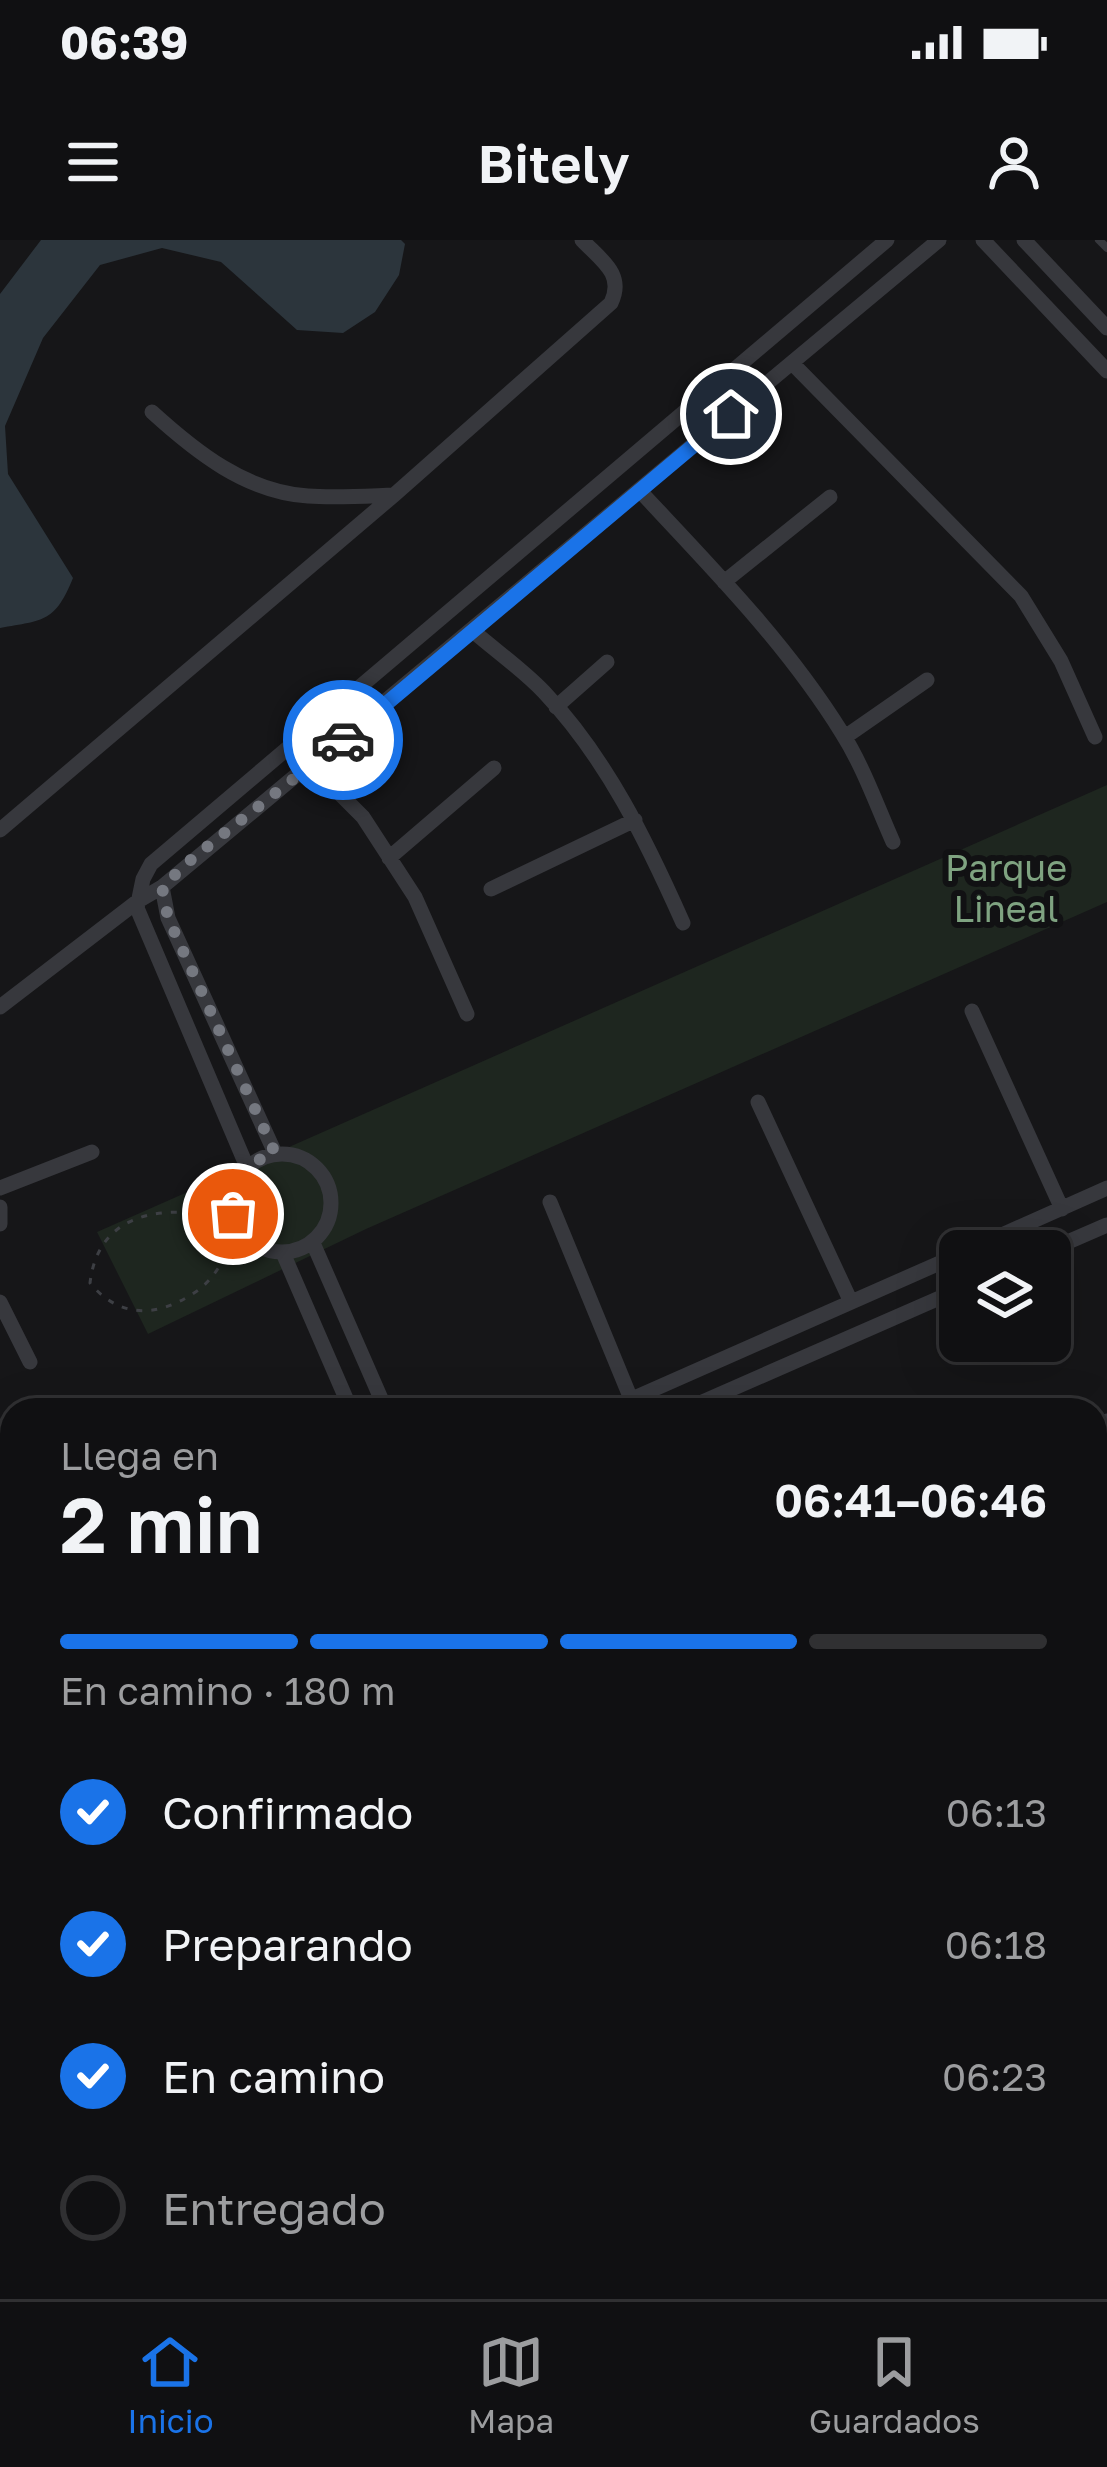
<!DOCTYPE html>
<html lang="es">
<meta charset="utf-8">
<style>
body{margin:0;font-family:"Golos Text",sans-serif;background:#19191b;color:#f1f3f6;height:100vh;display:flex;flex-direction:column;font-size:45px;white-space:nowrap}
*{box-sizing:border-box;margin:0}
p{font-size:39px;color:#9c9d9f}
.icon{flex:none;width:66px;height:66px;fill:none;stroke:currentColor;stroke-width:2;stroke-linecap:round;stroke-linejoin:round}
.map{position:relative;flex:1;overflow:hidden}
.details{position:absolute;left:0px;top:1158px;width:1107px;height:903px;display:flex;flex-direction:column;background:#101012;border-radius:36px 36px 0 0;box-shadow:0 12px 48px #0002,0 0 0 3px #303032}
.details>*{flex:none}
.controls{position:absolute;left:939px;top:990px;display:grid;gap:24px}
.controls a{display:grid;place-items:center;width:132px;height:132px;border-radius:18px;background:#101012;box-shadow:0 12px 48px #0002,0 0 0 3px #303032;font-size:60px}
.pin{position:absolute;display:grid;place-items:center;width:102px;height:102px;color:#fff;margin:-51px;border:6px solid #fff;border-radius:50%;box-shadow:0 3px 12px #0007}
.courier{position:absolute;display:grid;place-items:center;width:120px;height:120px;margin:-60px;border:9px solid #1a73e8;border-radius:50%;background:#fff;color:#222;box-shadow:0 3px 15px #0007}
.headline em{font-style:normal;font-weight:600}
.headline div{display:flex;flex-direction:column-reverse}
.headline{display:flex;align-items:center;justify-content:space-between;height:204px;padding:0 60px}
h1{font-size:78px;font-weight:600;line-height:90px}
.bar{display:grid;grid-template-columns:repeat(4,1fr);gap:18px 12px;align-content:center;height:144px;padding:0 60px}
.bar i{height:15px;border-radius:9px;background:#303032}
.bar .current{background:#1a73e8}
.bar p{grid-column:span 4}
ol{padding:0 60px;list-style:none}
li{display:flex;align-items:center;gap:36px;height:132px}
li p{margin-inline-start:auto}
li .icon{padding:12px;border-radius:50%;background:#1a73e8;color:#fff;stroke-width:4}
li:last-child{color:#9c9d9f}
li i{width:66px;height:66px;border:6px solid #303032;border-radius:50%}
.status{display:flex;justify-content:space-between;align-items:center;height:84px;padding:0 60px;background:#101012;direction:ltr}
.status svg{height:33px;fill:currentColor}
header{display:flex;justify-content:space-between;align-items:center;height:156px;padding:0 60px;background:#101012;font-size:54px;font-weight:600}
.menu{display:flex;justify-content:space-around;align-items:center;height:168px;border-top:3px solid #303032;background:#101012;font-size:33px;color:#9c9d9f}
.menu a{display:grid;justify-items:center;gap:6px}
.menu .current{color:#1a73e8}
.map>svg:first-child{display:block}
</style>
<div class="status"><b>06:39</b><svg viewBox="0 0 49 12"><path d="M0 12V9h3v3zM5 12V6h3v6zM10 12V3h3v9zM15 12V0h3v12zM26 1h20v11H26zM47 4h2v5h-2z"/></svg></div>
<header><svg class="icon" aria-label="menu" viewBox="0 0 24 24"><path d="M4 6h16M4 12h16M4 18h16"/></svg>Bitely<svg class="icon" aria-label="person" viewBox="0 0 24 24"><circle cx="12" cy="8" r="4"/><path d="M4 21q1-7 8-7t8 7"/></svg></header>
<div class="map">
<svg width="1107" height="2059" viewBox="0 0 1107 2059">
<rect width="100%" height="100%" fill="#161618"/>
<path fill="#1e261f" d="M1107 545V662L366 989 148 1094 97 992Z"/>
<path fill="#2c353c" d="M41 0H401L405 4 399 35 375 72 343 93 297 90 221 22 162 8 100 25 43 98 5 186 8 234 73 338C55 382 45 380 0 388V54Z
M53 2049H332L350 2059H44Z"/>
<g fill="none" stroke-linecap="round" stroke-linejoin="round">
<path stroke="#3d3f44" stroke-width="3" stroke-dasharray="6 9" stroke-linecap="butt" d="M236 981C176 964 99 965 90 1043 119 1078 156 1078 194 1053 216 1039 228 1012 240 990"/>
<path stroke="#37383d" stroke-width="8" d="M1099 0 1107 8"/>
<path stroke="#37383d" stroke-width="15" d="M983 0 1107 131
M1024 0 1107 88
M792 123 1021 356 1061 421 1095 497
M152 172C196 212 246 252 308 256 336 258 366 256 394 255
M640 251C711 327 787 404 842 493 863 526 877 566 893 602
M724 342 830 257
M473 391C496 411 523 430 544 452 607 519 646 600 683 683
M556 467 607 422
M845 497 927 440
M312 526 363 577 415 657 467 774
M0 590 394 255 611 63C625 34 601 20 582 0
M389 618 494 528
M491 649 635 580
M0 767 138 661 162 647
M972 771 1062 969
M758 862 851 1062
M275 913 168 678 162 647 939 0
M233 963a49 49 0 1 1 98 0a49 49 0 1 1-98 0Z
M247 927 137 668 143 639 151 624 887 0
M0 948 92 912
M550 962 631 1159
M0 967V984
M313 1003 386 1170
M966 1011 1107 948
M1047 1011 1107 985
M283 1013 351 1170
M0 1062 30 1122
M607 1170 960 1014
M684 1170 960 1049
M1095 1187 1107 1181
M1095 1335 1107 1330
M0 1448 12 1443
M1095 1492 1107 1487
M1095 1522 1107 1517
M0 1672 12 1663
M1095 1675 1107 1670
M1095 1736 1107 1744"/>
</g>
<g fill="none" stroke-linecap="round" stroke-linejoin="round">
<path stroke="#757880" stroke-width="12" stroke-dasharray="0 21.6" d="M233 974C231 942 244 923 275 913L168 678 162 647 194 617 343 500"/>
<path stroke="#1a73e8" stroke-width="15" d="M343 500 731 174"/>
</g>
<g text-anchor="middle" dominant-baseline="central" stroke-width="12" stroke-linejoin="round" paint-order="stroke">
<g font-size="36" fill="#7fa381" stroke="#111113">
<text x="1006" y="627">Parque<tspan x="1006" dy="41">Lineal</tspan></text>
</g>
</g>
</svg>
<div class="controls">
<a><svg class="icon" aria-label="layers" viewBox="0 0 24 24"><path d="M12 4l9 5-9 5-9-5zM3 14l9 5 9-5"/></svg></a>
</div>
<div class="pin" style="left:233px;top:974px;background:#ea580c"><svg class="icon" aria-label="bag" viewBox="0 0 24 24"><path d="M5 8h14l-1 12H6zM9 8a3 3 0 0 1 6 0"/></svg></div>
<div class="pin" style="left:731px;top:174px;background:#1f2937"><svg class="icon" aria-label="home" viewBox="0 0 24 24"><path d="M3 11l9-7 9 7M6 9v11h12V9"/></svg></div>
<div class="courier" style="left:343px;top:500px"><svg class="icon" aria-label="car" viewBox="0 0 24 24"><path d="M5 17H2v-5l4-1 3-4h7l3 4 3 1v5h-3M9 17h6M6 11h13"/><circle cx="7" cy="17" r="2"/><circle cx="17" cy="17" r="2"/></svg></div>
<section class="details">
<div class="headline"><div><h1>2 min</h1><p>Llega en</p></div><em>06:41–06:46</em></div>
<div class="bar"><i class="current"></i><i class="current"></i><i class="current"></i><i></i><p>En camino · 180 m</p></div>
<ol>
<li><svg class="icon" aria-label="check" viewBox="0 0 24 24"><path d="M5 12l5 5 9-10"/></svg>Confirmado<p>06:13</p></li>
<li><svg class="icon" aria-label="check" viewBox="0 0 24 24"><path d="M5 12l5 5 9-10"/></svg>Preparando<p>06:18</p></li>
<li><svg class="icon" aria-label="check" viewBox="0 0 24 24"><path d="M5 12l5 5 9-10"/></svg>En camino<p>06:23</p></li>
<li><i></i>Entregado</li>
</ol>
</section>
</div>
<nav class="menu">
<a class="current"><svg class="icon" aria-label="home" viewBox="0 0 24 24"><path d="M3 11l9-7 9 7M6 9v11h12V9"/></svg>Inicio</a>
<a><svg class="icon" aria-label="map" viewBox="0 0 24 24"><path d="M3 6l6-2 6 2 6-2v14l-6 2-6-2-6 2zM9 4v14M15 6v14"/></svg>Mapa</a>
<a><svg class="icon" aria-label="saved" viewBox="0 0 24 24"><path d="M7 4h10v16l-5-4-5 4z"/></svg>Guardados</a>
</nav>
